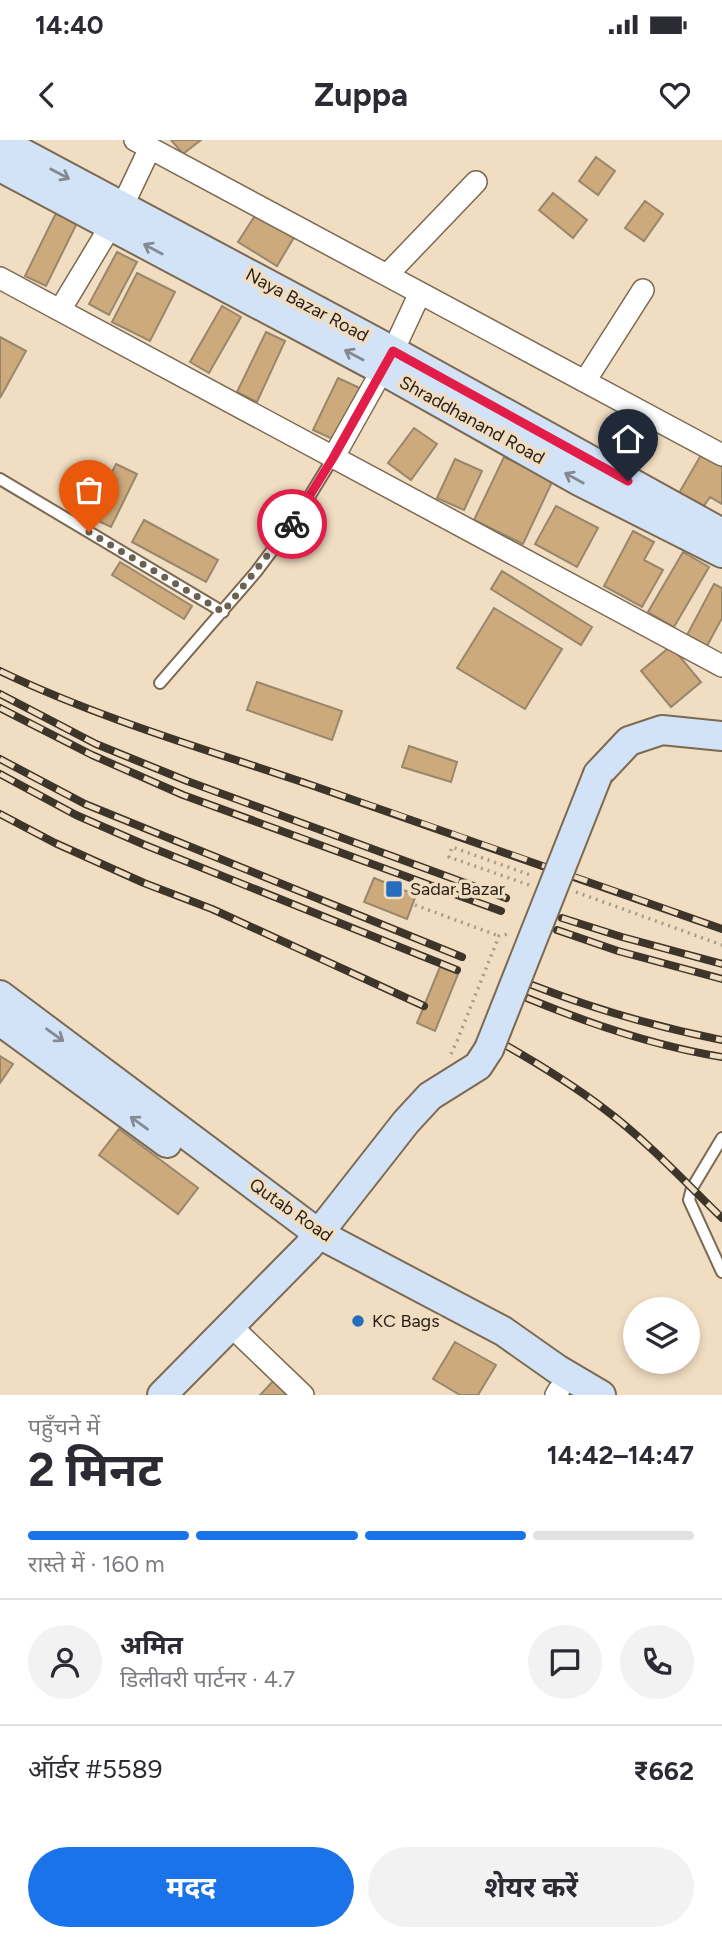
<!DOCTYPE html>
<html lang="hi">
<meta charset="utf-8">
<style>
body{margin:0;font-family:Figtree,"Noto Sans Devanagari",sans-serif;background:#f2f2f3;color:#2b2b33;height:100vh;display:flex;flex-direction:column;font-size:26px;white-space:nowrap}
*{box-sizing:border-box;margin:0}
p{font-size:23px;color:#7c7c81}
.icon{flex:none;width:38px;height:38px;fill:none;stroke:currentColor;stroke-width:2;stroke-linecap:round;stroke-linejoin:round}
.map{position:relative;height:1255px;overflow:hidden}
.drawer{display:flex;flex-direction:column;background:#fff;flex:1}
.drawer>*{flex:none}
.fabs{position:absolute;left:623px;top:1157px;display:grid;gap:14px}
.fabs a{display:grid;place-items:center;width:77px;height:77px;border-radius:50%;background:#fff;box-shadow:0 4px 10px #0003;font-size:35px}
.pin{position:absolute;display:grid;place-items:center;width:60px;height:60px;color:#fff;margin:-72px -30px;border-radius:50% 50% 50% 0;rotate:-45deg;box-shadow:0 0 7px #0007}
.pin .icon{rotate:45deg}
.courier{position:absolute;display:grid;place-items:center;width:70px;height:70px;margin:-35px;border:5px solid #e11d48;border-radius:50%;background:#fff;color:#222;box-shadow:0 2px 9px #0007}
.headline em{font-style:normal;font-weight:700}
.headline div{display:flex;flex-direction:column-reverse}
.headline{display:flex;align-items:center;justify-content:space-between;height:119px;padding:0 28px}
h1{font-size:46px;font-weight:700;line-height:52px}
.bar{display:grid;grid-template-columns:repeat(4,1fr);gap:10px 7px;align-content:center;height:84px;padding:0 28px}
.bar i{height:9px;border-radius:5px;background:#e1e1e2}
.bar .current{background:#1a73e8}
.bar p{grid-column:span 4}
.line{display:flex;align-items:center;gap:18px;padding:0 28px;border-top:2px solid #e1e1e2}
.line div{flex:1}
.round{display:grid;place-items:center;flex:none;width:74px;height:74px;border-radius:37px;background:#f2f2f3}
.primary-button{display:flex;gap:14px;margin-top:auto;padding:14px 28px}
.primary-button a{flex:1;height:80px;border-radius:42px;background:#1a73e8;color:#fff;font-size:28px;font-weight:700;line-height:80px;text-align:center}
.primary-button a+a{background:#f2f2f3;color:#2b2b33}
.status{display:flex;justify-content:space-between;align-items:center;height:49px;padding:0 35px;background:#fff;direction:ltr}
.status svg{height:19px;fill:currentColor}
header{display:flex;justify-content:space-between;align-items:center;height:91px;padding:0 28px;background:#fff;font-size:32px;font-weight:700}
.map>svg:first-child{display:block}
</style>
<div class="status"><b>14:40</b><svg viewBox="0 0 49 12"><path d="M0 12V9h3v3zM5 12V6h3v6zM10 12V3h3v9zM15 12V0h3v12zM26 1h20v11H26zM47 4h2v5h-2z"/></svg></div>
<header><svg class="icon" aria-label="back" viewBox="0 0 24 24"><path d="M15 5l-7 7 7 7"/></svg>Zuppa<svg class="icon" aria-label="heart" viewBox="0 0 24 24"><path d="M12 20l-8-8c-3-5 5-10 8-4 3-6 11-1 8 4z"/></svg></header>
<div class="map">
<svg width="722" height="1255" viewBox="0 0 722 1255">
<rect width="100%" height="100%" fill="#f1ddc2"/>
<path fill="#cdaa7b" stroke="#98866d" stroke-width="2" d="M171 0H201L183 14Z
M596 17 615 31 598 55 579 41Z
M553 53 587 80 573 98 539 70Z
M645 61 663 74 644 101 625 88Z
M258 71 296 94 277 126 238 102Z
M56 73 77 83 46 146 25 136Z
M117 112 137 122 109 175 89 164Z
M137 133 175 152 150 201 112 182Z
M222 166 241 177 209 233 190 222Z
M266 192 285 201 257 262 237 252Z
M0 197 26 211 0 258Z
M338 238 362 249 337 301 313 290Z
M414 288 437 304 411 340 388 323Z
M701 315 722 327V364L710 357 704 366 679 353Z
M504 317 553 340 523 404 474 380Z
M455 319 482 331 464 370 437 358Z
M116 324 137 334 111 387 90 377Z
M556 366 598 388 577 427 535 404Z
M144 380 218 420 206 442 132 402Z
M633 391 654 402 644 420 663 430 642 467 604 446Z
M683 412 709 427 674 487 648 472Z
M120 422 192 466 184 479 112 435Z
M502 431 592 487 581 505 491 449Z
M714 444 722 448V478L707 506 687 495Z
M494 468 562 509 525 569 457 528Z
M671 506 701 542 671 567 641 531Z
M257 542 342 571 332 600 247 570Z
M409 606 457 622 451 642 402 627Z
M374 738 416 755 407 779 364 762Z
M440 827 458 834 435 891 417 883Z
M0 916 13 924 0 943Z
M119 989 198 1048 178 1074 99 1015Z
M455 1202 496 1225 478 1255H460L433 1239Z
M277 1237 296 1255H260Z"/>
<g fill="none" stroke-linecap="round" stroke-linejoin="round">
<g stroke="#7b6951" stroke-width="14">
<path id="lane" d="M0 339 223 472
M160 543 256 432 295 380 333 318
M722 998 692 1048 689 1060 722 1132"/>
</g>
<g stroke="#7b6951" stroke-width="24">
<path id="street" d="M135 0 722 315
M387 135 476 42
M0 138 722 526
M60 170 122 67 150 8
M585 241 643 150
M333 318 393 211 420 153
M230 1185 303 1255
M556 1255 559 1250"/>
</g>
<g stroke="#7b6951" stroke-width="32">
<path id="secondary" d="M0 1 393 211 722 393
M0 27 382 230 581 342 722 413
M598 634 629 601 662 590 722 596
M0 855 319 1094 503 1191 557 1229 601 1255
M0 881 167 1003
M162 1255 308 1107 406 982 430 956 478 926 489 909"/>
</g>
<path stroke="#aa9b85" stroke-width="3.5" stroke-dasharray="2 5" stroke-linecap="butt" d="M529 745 449 717 452 707 533 736
M576 752 722 805
M415 765 499 796
M451 914 457 901"/>
<use href="#lane" stroke="#fff" stroke-width="10"/>
<use href="#street" stroke="#fff" stroke-width="21"/>
<use href="#secondary" stroke="#d2e3f8" stroke-width="28"/>
<g stroke="#3d3529" stroke-width="8">
<path id="rail" d="M0 531C98 578 205 609 308 644 446 691 584 740 722 789
M0 554 96 604 187 641 506 758
M0 568 92 615 183 655 501 771
M0 619 85 664 462 817
M0 634 76 675 145 705 457 830
M0 674 55 703 144 743 212 769 424 866
M562 778 622 797 722 824
M557 790 618 811 722 839
M532 845C594 869 656 887 722 900
M527 858C590 884 654 906 722 917
M507 906C540 925 573 945 603 968 646 1000 683 1040 722 1078"/>
</g>
<use href="#rail" stroke="#f1ddc2" stroke-width="5" stroke-dasharray="16" stroke-linecap="butt"/>
<g stroke="#7b6951" stroke-width="32" stroke-linecap="butt">
<path id="secondary-bridge" d="M489 909 598 634"/>
</g>
<path stroke="#aa9b85" stroke-width="3.5" stroke-dasharray="2 5" stroke-linecap="butt" d="M457 901 499 796 508 794"/>
<use href="#secondary-bridge" stroke="#d2e3f8" stroke-width="28"/>
</g>
<defs><path id="oneway-shaft" d="M-6 0H5M1.5-3L5.5 0L1.5 3" fill="none" stroke-width="1.6" stroke-linecap="round" stroke-linejoin="round" transform="scale(1.75)"/></defs>
<g stroke="#848a91">
<use href="#oneway-shaft" transform="translate(60 34) rotate(28)"/>
<use href="#oneway-shaft" transform="translate(153 109) rotate(-152)"/>
<use href="#oneway-shaft" transform="translate(354 215) rotate(-152)"/>
<use href="#oneway-shaft" transform="translate(574 338) rotate(-151)"/>
<use href="#oneway-shaft" transform="translate(55 895) rotate(36)"/>
<use href="#oneway-shaft" transform="translate(139 983) rotate(-144)"/>
</g>
<g fill="none" stroke-linecap="round" stroke-linejoin="round">
<path stroke="#6c6151" stroke-width="7" stroke-dasharray="0 12.6" d="M89 392 223 472 292 384"/>
<path stroke="#e11d48" stroke-width="9" d="M292 384 333 318 393 211 628 341"/>
</g>
<g fill="#266dbd" stroke="#f1ddc2" stroke-width="2.5">
<rect x="385" y="740" width="18" height="18" rx="3.5"/>
<circle cx="358" cy="1181" r="7"/>
</g>
<g text-anchor="middle" dominant-baseline="central" stroke-width="7" stroke-linejoin="round" paint-order="stroke">
<g font-size="18" fill="#251e14" stroke="#f1ddc2">
<text transform="translate(307 165) rotate(28)">Naya Bazar Road</text>
<text transform="translate(472 280) rotate(29)">Shraddhanand Road</text>
<text transform="translate(291 1070) rotate(35)">Qutab Road</text>
</g>
<g font-size="18" fill="#251e14" stroke="#f1ddc2" text-anchor="start">
<text x="410" y="749">Sadar Bazar</text>
<text x="372" y="1181">KC Bags</text>
</g>
</g>
</svg>
<div class="fabs">
<a><svg class="icon" aria-label="layers" viewBox="0 0 24 24"><path d="M12 4l9 5-9 5-9-5zM3 14l9 5 9-5"/></svg></a>
</div>
<div class="pin" style="left:89px;top:392px;background:#ea580c"><svg class="icon" aria-label="bag" viewBox="0 0 24 24"><path d="M5 8h14l-1 12H6zM9 8a3 3 0 0 1 6 0"/></svg></div>
<div class="pin" style="left:628px;top:341px;background:#1f2937"><svg class="icon" aria-label="home" viewBox="0 0 24 24"><path d="M3 11l9-7 9 7M6 9v11h12V9"/></svg></div>
<div class="courier" style="left:292px;top:384px"><svg class="icon" aria-label="bike" viewBox="0 0 24 24"><circle cx="6" cy="16" r="4"/><circle cx="18" cy="16" r="4"/><path d="M6 16l4-8h5l3 8M10 8l3 8H6M13 5h3"/></svg></div>
</div>
<section class="drawer">
<div class="headline"><div><h1>2 मिनट</h1><p>पहुँचने में</p></div><em>14:42–14:47</em></div>
<div class="bar"><i class="current"></i><i class="current"></i><i class="current"></i><i></i><p>रास्ते में · 160 m</p></div>
<div class="line" style="height:126px"><a class="round"><svg class="icon" aria-label="person" viewBox="0 0 24 24"><circle cx="12" cy="8" r="4"/><path d="M4 21q1-7 8-7t8 7"/></svg></a><div><b>अमित</b><p>डिलीवरी पार्टनर · 4.7</p></div><a class="round"><svg class="icon" aria-label="chat" viewBox="0 0 24 24"><path d="M4 5h16v11H9l-5 4z"/></svg></a><a class="round"><svg class="icon" aria-label="phone" viewBox="0 0 24 24"><path d="M5 4h4l2 5-3 2q2 4 5 5l2-3 5 2v4C11 20 4 13 5 4z"/></svg></a></div>
<div class="line" style="height:91px"><div>ऑर्डर #5589</div><b>₹662</b></div>
<div class="primary-button"><a>मदद</a><a>शेयर करें</a></div>
</section>
